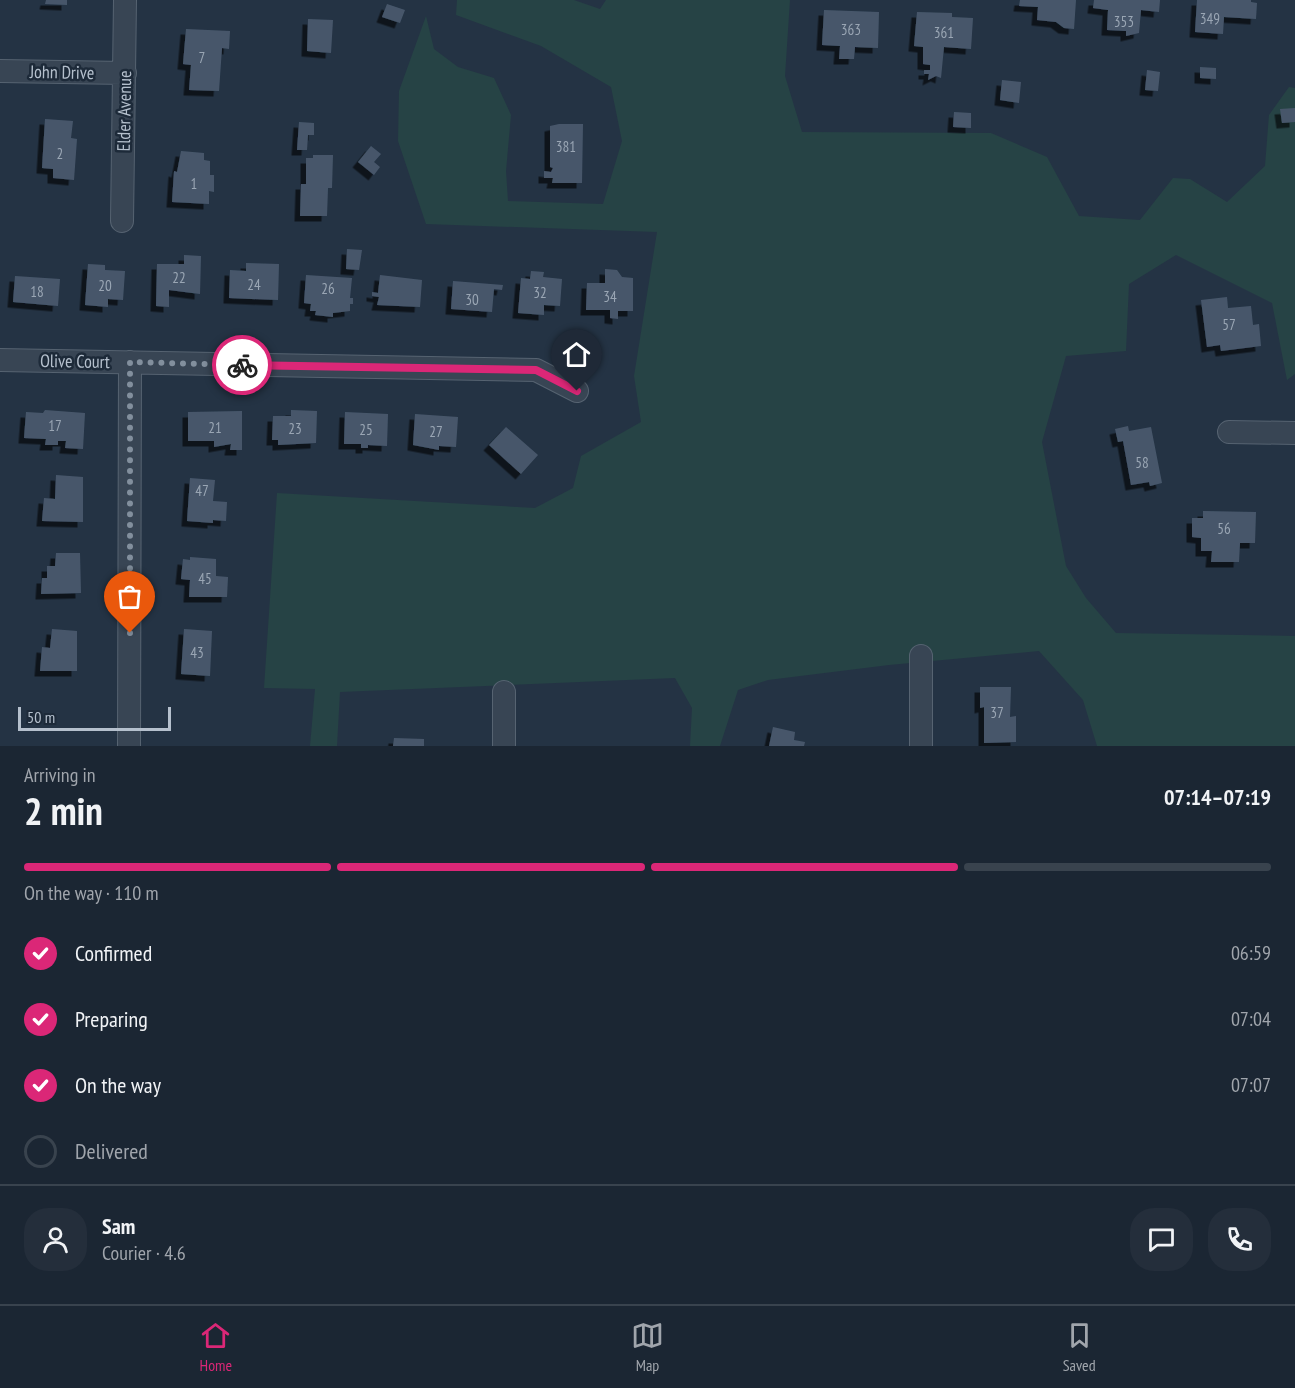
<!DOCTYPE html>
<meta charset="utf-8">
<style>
body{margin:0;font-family:"PT Sans Narrow",sans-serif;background:#242e3b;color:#f1f3f6;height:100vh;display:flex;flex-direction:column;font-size:22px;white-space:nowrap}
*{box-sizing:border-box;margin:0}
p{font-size:20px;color:#a0a5ac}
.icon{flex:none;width:33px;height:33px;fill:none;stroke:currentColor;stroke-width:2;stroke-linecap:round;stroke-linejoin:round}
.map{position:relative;height:746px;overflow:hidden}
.side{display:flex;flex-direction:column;background:#1b2633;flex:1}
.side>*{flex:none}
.scale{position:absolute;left:18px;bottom:15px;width:153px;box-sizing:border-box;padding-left:6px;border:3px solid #b5c0cd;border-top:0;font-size:16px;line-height:21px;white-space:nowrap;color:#b5c0cd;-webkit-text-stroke:4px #1d2a39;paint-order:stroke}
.pin{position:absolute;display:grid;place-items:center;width:51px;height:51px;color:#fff;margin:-62px -26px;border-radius:50% 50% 50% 0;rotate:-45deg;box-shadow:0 0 6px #0007}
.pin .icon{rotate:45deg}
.courier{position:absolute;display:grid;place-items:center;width:60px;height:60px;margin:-30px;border:4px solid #db2777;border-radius:50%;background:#fff;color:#222;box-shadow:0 2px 8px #0007}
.headline em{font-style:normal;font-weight:600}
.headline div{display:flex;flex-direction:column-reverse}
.headline{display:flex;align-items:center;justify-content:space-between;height:102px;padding:0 24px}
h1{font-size:39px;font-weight:600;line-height:45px}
.bar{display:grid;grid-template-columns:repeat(4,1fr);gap:9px 6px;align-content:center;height:72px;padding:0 24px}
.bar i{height:8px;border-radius:4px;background:#39434e}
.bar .selected{background:#db2777}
.bar p{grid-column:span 4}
.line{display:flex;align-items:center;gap:15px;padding:0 24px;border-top:2px solid #39434e}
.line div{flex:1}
.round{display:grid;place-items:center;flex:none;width:63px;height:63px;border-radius:24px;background:#242e3b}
ol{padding:0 24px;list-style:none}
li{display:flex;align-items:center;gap:18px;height:66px}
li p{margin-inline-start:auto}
li .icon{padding:6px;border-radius:50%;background:#db2777;color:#fff;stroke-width:4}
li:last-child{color:#a0a5ac}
li i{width:33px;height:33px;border:3px solid #39434e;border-radius:50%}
.dock{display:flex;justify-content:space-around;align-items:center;height:84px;border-top:2px solid #39434e;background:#1b2633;font-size:16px;color:#a0a5ac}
.dock a{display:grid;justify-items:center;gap:3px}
.dock .selected{color:#db2777}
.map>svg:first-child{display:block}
</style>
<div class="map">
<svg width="1295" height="746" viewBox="0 0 1295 746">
<defs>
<filter id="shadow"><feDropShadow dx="-5.5" dy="5.5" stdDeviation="0" flood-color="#0009"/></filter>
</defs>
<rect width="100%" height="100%" fill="#243344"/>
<path fill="#264345" d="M457 0H574L600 9 606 0H790L785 76 802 132 991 133 1047 157 1079 216 1140 220 1173 178 1190 179 1227 202 1265 166 1269 115 1289 87 1295 88V374L1287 380 1272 303 1176 255 1129 284 1126 351 1066 356 1042 442 1066 566 1086 598 1116 633 1295 636V746H1097L1083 700 1039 651 889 665 768 680 738 690 720 746H690L692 708 675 678 340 692 337 746H310L315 689 264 688 277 493 535 508 573 488 581 456 641 422 634 376 657 232 426 224 398 141 399 91 426 16 434 49 458 67 494 78 511 115 506 171 508 201 603 204 622 141 611 87 541 46 456 15Z"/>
<path fill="#47576b" filter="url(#shadow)" d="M46 0H67V5L45 4Z
M1020 0H1076L1074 29 1064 28 1056 22 1037 20 1038 7 1019 6Z
M1094 0H1160L1159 12 1141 10 1139 33 1126 36V31L1107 30 1108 10 1093 8Z
M1197 0H1251V2L1257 3 1256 19 1224 17 1223 34 1195 32Z
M387 4 405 10 400 23 382 17Z
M824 10 879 12 878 48 855 47 854 59H839L840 46 822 45Z
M917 12 952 13V17L973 18 971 49 944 47 941 78 936 76 928 80 929 74H924V70H930V65L923 64V47L914 46Z
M308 19 333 20 331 53 307 51Z
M186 29 230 31 229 49 222 48 219 91 189 90 191 65 183 64Z
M1200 67 1216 68V79L1200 78Z
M1147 70 1160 72 1158 91 1145 90Z
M1002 80 1021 82 1019 103 1000 100Z
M1295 108V122L1282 123 1280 109Z
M954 112 971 113V128L953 127Z
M45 119 73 121 71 138 77 139 74 180 53 178V169L42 168Z
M299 122 314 123V135H308L307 150H297Z
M559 124H583L582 183H552L553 178H544V171L551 172 553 168 550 167V126Z
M371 146 381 154 374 162 380 167 374 175 358 162Z
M181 151 204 153V160L210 161V175H214V192L209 191V204L172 202 174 171 177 172Z
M313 155H333L332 188H328L327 216H300L301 184H306V158H313Z
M347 249 362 250 359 270 346 269Z
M184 255 201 256 200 294 169 290V307L156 306 157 264H184Z
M246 263 279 264 278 300 229 298 230 270 246 271Z
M88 264 105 265V270L125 271 123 300 108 299V307L85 305Z
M605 269 617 270 622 277 633 278V311H618V319L610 318V310H586L587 283H605Z
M531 271 544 272 543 277 562 279 560 306 544 305V315L518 313 521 278 530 279Z
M306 275 352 278 350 298H353V304H350V311L333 313V317L315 315 316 311H310L311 304 304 303Z
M380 275 422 280 420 307 377 305 379 297 372 296V292L378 293Z
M15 276 60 279 58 306 13 302Z
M453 281 503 285 502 290 494 289 492 312 451 309Z
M1227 297 1228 308 1251 306 1253 325 1259 324 1261 346 1221 351 1220 345 1207 347 1201 300Z
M45 410 85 413 83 449 65 448 66 441H58V445H45L46 439 24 438 26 412 43 413Z
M291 410 317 411 316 443 278 445V440H272L273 416H291Z
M242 411V450H230L231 444 214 447V441H188V412Z
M345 412 388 414 387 446 368 445V448H361V444H344Z
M415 414 458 417 456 447 439 446V450L413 445Z
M1128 426 1129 431 1151 427 1162 483 1150 486 1149 482 1131 485 1123 441 1118 442 1115 429Z
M506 427 538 455 521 474 489 445Z
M56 475 83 477V522L42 521 44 498 55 499Z
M190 478 215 480 213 501 227 502 226 521 213 520V523L187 521Z
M1203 511 1256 512 1255 543H1240L1239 562H1211L1212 551H1201V538L1192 537V518H1203Z
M56 553H80L81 593 41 594 42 578H47V566H55Z
M190 557 216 559V576L228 577 227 597H189L190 580 181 579 183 559 190 560Z
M52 629 77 631V671H40L42 647 50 648Z
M184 629 212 631 210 676 181 674Z
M980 687H1011L1010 717 1016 716V742L984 743V707L980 708Z
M773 727 795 732 794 740 805 742 804 746H769Z
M394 738 424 739V746H393Z"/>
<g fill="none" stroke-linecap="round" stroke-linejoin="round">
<g stroke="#566371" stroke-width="24">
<path id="street" d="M0 71 125 73
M122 221 125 0
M0 360 536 370 577 391
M1229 432 1295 433
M129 746 130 362
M504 746V692
M921 746V656"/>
</g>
<use href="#street" stroke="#384554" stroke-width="22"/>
</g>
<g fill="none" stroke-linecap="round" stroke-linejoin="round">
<path stroke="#828f9d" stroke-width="6" stroke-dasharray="0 10.8" d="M130 633V362L242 365"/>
<path stroke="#db2777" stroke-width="8" d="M242 365 536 370 577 391"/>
</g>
<g text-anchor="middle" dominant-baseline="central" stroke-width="5" stroke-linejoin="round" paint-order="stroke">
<g font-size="15" fill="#9aa6b4">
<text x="1210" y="18">349</text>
<text x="1124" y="21">353</text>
<text x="851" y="29">363</text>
<text x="944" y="32">361</text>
<text x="202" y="57">7</text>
<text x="566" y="146">381</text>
<text x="60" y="153">2</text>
<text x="194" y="183">1</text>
<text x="179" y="277">22</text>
<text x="254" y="284">24</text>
<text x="105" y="285">20</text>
<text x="328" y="288">26</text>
<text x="37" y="291">18</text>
<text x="540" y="292">32</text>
<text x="610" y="296">34</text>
<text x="472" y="299">30</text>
<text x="1229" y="324">57</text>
<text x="55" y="425">17</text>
<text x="215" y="427">21</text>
<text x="295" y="428">23</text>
<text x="366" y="429">25</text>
<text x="436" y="431">27</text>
<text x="1142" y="462">58</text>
<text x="202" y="490">47</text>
<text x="1224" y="528">56</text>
<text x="205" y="578">45</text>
<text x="197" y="652">43</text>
<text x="997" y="712">37</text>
</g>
<g font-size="18" fill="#b5c0cd" stroke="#1d2a39">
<text transform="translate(62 72) rotate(1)">John Drive</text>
<text transform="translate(124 111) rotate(-89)">Elder Avenue</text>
<text transform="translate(75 361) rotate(1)">Olive Court</text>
</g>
</g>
</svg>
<div class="scale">50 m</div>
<div class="pin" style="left:130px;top:633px;background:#ea580c"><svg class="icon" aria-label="bag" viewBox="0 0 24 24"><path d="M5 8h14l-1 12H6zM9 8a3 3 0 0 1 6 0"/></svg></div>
<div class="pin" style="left:577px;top:391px;background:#1f2937"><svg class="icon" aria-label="home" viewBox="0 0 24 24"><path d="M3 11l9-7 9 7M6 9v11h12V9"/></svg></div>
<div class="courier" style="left:242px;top:365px"><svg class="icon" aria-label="bike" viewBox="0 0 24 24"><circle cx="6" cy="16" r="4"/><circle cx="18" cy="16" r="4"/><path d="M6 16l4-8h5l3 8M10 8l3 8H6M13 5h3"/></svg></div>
</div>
<section class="side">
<div class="headline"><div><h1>2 min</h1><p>Arriving in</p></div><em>07:14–07:19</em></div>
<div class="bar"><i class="selected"></i><i class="selected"></i><i class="selected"></i><i></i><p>On the way · 110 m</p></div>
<ol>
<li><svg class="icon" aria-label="check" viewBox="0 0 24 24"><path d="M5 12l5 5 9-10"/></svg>Confirmed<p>06:59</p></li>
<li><svg class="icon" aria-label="check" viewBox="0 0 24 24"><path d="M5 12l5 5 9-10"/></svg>Preparing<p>07:04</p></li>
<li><svg class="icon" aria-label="check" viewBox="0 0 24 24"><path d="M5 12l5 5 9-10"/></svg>On the way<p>07:07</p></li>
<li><i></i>Delivered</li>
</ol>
<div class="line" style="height:108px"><a class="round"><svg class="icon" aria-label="person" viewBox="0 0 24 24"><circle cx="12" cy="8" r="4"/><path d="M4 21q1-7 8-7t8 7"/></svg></a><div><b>Sam</b><p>Courier · 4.6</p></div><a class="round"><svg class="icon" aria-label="chat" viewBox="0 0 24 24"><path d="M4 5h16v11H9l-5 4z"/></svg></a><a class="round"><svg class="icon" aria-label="phone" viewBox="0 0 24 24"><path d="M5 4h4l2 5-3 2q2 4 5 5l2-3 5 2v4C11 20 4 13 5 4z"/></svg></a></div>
</section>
<nav class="dock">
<a class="selected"><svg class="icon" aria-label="home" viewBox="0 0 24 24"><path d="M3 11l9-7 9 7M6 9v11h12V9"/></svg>Home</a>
<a><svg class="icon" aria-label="map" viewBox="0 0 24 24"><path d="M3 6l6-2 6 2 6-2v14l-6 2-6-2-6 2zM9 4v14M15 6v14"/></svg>Map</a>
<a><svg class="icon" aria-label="saved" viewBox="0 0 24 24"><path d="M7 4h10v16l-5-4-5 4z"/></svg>Saved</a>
</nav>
